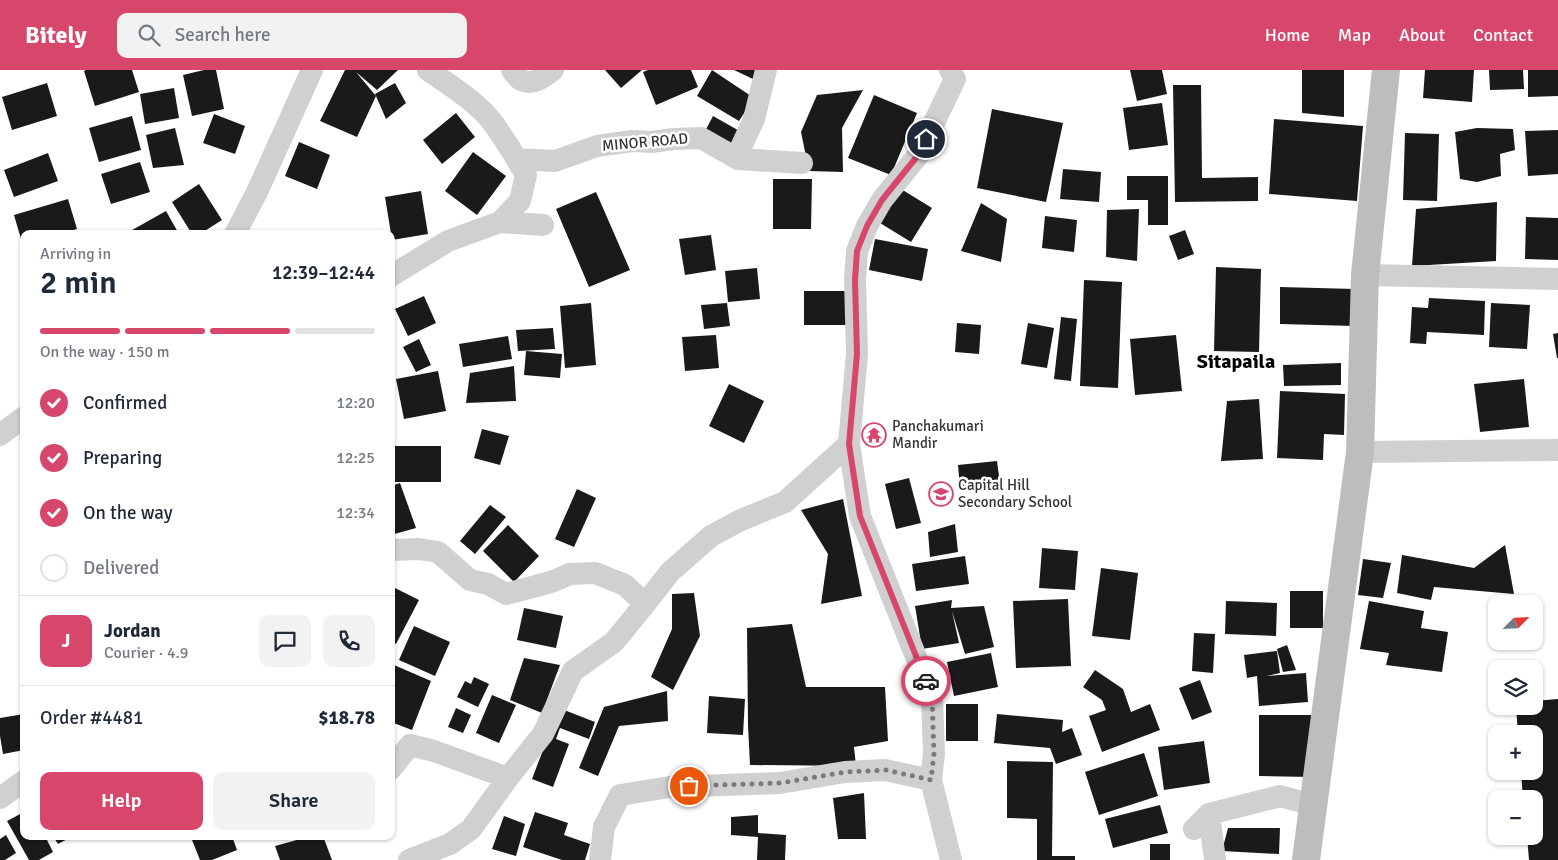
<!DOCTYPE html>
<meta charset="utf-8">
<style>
body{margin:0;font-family:Signika,sans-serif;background:#f2f2f3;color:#1f2937;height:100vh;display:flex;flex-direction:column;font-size:19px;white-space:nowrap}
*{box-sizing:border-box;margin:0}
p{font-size:16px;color:#747a83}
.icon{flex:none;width:28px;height:28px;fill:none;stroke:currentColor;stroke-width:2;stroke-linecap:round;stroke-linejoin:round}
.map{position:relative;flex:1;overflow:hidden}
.side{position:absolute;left:20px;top:160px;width:375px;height:610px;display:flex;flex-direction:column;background:#fff;border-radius:10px;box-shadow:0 1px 4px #0004}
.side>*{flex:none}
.needle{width:32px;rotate:66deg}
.tools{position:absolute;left:1488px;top:525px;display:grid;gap:10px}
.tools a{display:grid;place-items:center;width:55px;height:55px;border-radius:10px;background:#fff;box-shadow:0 1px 4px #0004;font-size:25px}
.pin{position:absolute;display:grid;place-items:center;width:42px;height:42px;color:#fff;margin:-21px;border:2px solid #fff;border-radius:50%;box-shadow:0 1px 5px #0007}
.courier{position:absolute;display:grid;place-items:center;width:50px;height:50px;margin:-25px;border:4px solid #d7476c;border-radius:50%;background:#fff;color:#222;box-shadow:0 1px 6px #0007}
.head em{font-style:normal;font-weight:600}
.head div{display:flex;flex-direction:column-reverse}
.head{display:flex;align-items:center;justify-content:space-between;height:85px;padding:0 20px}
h1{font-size:32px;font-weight:600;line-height:38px}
.bar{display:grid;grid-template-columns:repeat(4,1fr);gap:8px 5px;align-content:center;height:60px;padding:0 20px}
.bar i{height:6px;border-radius:4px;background:#e0e1e3}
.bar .selected{background:#d7476c}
.bar p{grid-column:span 4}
.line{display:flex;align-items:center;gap:12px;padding:0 20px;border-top:1px solid #e0e1e3}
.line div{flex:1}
.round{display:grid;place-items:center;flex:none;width:52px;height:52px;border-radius:10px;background:#f2f2f3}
ol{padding:0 20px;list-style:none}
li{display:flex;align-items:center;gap:15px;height:55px}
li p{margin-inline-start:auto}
li .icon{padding:5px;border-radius:50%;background:#d7476c;color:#fff;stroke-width:4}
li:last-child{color:#747a83}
li i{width:28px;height:28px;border:2px solid #e0e1e3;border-radius:50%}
.action{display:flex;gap:10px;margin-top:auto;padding:10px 20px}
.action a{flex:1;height:58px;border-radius:10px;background:#d7476c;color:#fff;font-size:20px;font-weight:600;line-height:58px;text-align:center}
.action a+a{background:#f2f2f3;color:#1f2937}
header{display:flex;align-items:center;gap:30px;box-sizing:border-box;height:70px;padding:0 25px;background:#d7476c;color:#fff}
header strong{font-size:24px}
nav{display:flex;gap:28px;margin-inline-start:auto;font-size:18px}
.search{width:350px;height:45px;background:#f2f2f3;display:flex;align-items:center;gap:12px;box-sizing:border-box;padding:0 18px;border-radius:10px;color:#747a83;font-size:19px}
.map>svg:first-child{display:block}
</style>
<header>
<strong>Bitely</strong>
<div class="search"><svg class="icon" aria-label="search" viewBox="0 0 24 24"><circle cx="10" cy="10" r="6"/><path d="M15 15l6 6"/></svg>Search here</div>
<nav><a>Home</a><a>Map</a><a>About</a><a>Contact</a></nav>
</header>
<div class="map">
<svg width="1558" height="790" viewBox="0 0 1558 790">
<rect width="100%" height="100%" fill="#fff"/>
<path fill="#1a1a1a" d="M86 0H132L139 22 95 36 84 1Z
M204 0H216L224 39 192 46 183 5Z
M345 0H398L377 20 356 2 376 26 375 24 395 13 406 33 386 49 376 26 357 67 320 51Z
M605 0H642L621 18Z
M648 0H691L698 17 656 35 643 2Z
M712 0 754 28 739 51 697 26Z
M734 0H760L755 10Z
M1130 0H1162L1167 24 1137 31Z
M1302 0H1344V47L1302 43Z
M1425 0H1474L1472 32 1423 28Z
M1489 0H1523L1524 19 1490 20Z
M1528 0H1558V26L1528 27Z
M47 13 57 46 12 60 2 27Z
M1173 15H1201L1202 108 1258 107V131L1175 132Z
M174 18 179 48 145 54 140 24Z
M863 20 842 58 843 102 809 101 801 62 817 25Z
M874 25 917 43 891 105 848 88Z
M1162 33 1168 75 1129 80 1123 38Z
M992 39 1063 53 1046 132 977 118Z
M456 43 475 67 442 94 423 70Z
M214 44 245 56 235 84 203 73Z
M132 46 141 80 99 92 89 58Z
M713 46 743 63 732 82 703 65Z
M1274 49 1363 56 1357 131 1269 124Z
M175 58 184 95 153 98 146 65Z
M1477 58 1513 59 1515 80 1500 84 1501 106 1477 112 1460 109 1455 62Z
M1558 60V104L1528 106 1525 61Z
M1405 63 1439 64 1437 131 1403 130Z
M299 72 330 85 317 119 285 106Z
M473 82 506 106 477 145 445 121Z
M48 83 58 111 14 127 4 100Z
M140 92 150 122 111 134 101 104Z
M1063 99 1101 102 1099 132 1060 129Z
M1127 106H1168V155H1148V130H1127Z
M773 109H812L811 159H773Z
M199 114 222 150 200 164H192L172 132Z
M901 119 932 138 911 172 880 153Z
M421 121 428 164 392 170 385 127Z
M596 122 630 200 589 217 556 139Z
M68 129 77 159 61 164H24L23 176 14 145Z
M1497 132 1496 191 1412 196 1416 139Z
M981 133 1007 149 1001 192 961 181Z
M1139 139 1137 191 1106 187 1107 140Z
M166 141 179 164H125Z
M1045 146 1077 150 1074 182 1042 178Z
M1526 147 1558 148V190L1525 189Z
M1185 160 1194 184 1178 190 1169 166Z
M711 165 716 200 685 205 679 169Z
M875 169 928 179 922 211 869 200Z
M1216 197 1261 199 1259 282 1214 281Z
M757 198 760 229 728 232 725 201Z
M1084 210 1122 212 1118 318 1080 316Z
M1280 217 1355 219 1354 256 1280 254Z
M804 221H848V255H804Z
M424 226 436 253 408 266 395 239Z
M1429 228 1485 231 1484 265 1427 262 1426 274 1410 273 1412 237 1428 238Z
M591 233 596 295 565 298 560 236Z
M727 233 730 256 704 259 701 235Z
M1491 233 1530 235 1527 279 1489 277Z
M1061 247 1077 249 1071 311 1054 309Z
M957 253 981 255 979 284 955 282Z
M1028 253 1054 258 1047 298 1021 294Z
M553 258 555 279 518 281 516 260Z
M1558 263V288H1557L1553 264Z
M716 265 719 298 685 301 682 267Z
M1176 265 1182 321 1135 325 1130 269Z
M508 266 512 289 463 297 459 274Z
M419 269 431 295 416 302 403 277Z
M526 281 562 284 560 308 524 305Z
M1341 293V315L1284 316 1283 295Z
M514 296 516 331 466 333 470 303Z
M438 301 446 341 404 349 396 309Z
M1524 309 1529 357 1480 362 1474 314Z
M729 314 764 331 744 373 709 356Z
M1280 321 1345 324 1344 365 1324 364 1323 390 1277 388Z
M1259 329 1263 389 1221 391 1227 331Z
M482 359 509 366 500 395 474 388Z
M392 376H441V412H392Z
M997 391 1000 414 960 418 958 395Z
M909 408 921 453 896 459 885 414Z
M400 413 416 458 391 465V416Z
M577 419 596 428 574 477 555 469Z
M843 429 862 526 821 534 828 484 801 440Z
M490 435 506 447 475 484 460 471Z
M955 454 958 482 930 487 928 462Z
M508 455 539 486 514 512 483 481Z
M1505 475 1514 524 1434 517 1431 530 1397 523 1402 485 1474 498Z
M1042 478 1078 481 1075 520 1039 518Z
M965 486 969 514 916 521 912 494Z
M1363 489 1391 493 1383 528 1358 525Z
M1101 498 1138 503 1130 570 1092 566Z
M391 516 419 530 396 574 391 571Z
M1290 521H1323V558H1290Z
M694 523 700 566 673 620 651 607 672 559V524Z
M1068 529 1071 596 1016 598 1013 531Z
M952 530 951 538 984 536 994 577 965 584 952 541 959 573 922 579 915 536Z
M1226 531 1277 533 1276 566 1225 564Z
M1369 531 1424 541 1421 558 1448 562 1442 602 1386 595 1389 583 1360 579Z
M524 538 563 546 556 578 517 570Z
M792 554 806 617H885L888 671 854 677 856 696 750 695 748 655 747 558Z
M414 556 450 572 435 606 399 590Z
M1194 563 1215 564 1213 603 1192 601Z
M1287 575 1296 600 1283 602 1277 579Z
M1277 581 1280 603 1266 606 1306 603 1308 632 1259 636 1257 606 1247 608 1244 585Z
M991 583 998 617 954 626 947 592Z
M524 588 560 595 542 643 510 630Z
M394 595 431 611 412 660 391 652V603Z
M1095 600 1123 619 1131 642 1150 634 1160 660 1102 682 1089 646 1106 640 1102 630 1083 617Z
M474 607 489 614 478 637 457 627 465 611 471 614Z
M1200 610 1212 642 1192 650 1179 618Z
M667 621 668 651 619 656 598 706 579 698 604 637Z
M492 625 516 635 499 673 476 663Z
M709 626 745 629 743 665 707 663Z
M1558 629V790H1529L1527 766H1534V729H1523L1521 701H1534V664H1518L1516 636H1534V631Z
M946 634H978V671H946Z
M456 638 471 645 463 663 448 657Z
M559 638 595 652 589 669 560 658 556 669 569 674 553 717 532 709Z
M24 644V680L3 684 0 666V648Z
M997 644 1063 650 1062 662 1072 658 1082 685 1056 694 1050 678 994 673Z
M1259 645H1311V707L1259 706Z
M1204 671 1210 713 1164 720 1158 677Z
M1144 683 1158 726 1099 745 1085 702Z
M1007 691 1053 692 1052 786H1075V790H1037V749L1007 748Z
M864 723 866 769H838L833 728Z
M1160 735 1168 763 1113 778 1105 749Z
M24 742V766H45L53 782 39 790H29L7 751Z
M535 742 568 753 564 765 590 774 585 790H562L523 777Z
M758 745V763L786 765 785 790H757L758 767 731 765V747Z
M504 746 525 754 516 786 492 779Z
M1228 758H1280L1279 784 1222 781Z
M6 765 16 783 5 790H0V769Z
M53 766H73L58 774Z
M201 766H232L237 780 212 790H200L192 770Z
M311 766H323L332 790H280L275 776Z
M1150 774H1170V790H1150Z"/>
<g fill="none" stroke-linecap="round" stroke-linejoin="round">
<path stroke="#d0d0d0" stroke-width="22" d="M428 0C448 14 474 30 490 49 503 66 515 86 526 105L520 131 500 152
M512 0C514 3 518 8 521 10 533 16 544 7 553 0
M950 0 955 9 919 84 882 130 867 156 857 181 855 210 857 284 849 374 860 446 932 627 934 684 931 710 951 790
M517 89 555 91 597 76 632 71 651 72 674 69 701 68 738 89 802 93 738 89
M738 89 742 75 754 49 766 0
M235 164 257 122 312 0
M1365 205 1558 209
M391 206 448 171 500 152 543 155
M0 365 24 347
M1360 382 1558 380
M391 480 419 479 438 482 470 510 488 514 506 524 551 512 570 504 595 503 625 515 645 534
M391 699 410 675 434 681 508 708
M0 728 24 711
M1209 744 1215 790
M1194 759 1209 744 1280 726 1313 735
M409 790 450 774 471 759 508 708 543 664 573 601 614 572 645 534 670 502 711 466 741 450 785 432 849 374
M600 790 604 757 620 725 670 717 780 713 845 702 885 700 931 710"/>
<path stroke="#bdbdbd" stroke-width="28" d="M1306 790 1360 382 1365 205 1386 0"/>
</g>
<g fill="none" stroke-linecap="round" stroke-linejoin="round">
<path stroke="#7a7a7a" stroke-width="5" stroke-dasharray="0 9" d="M689 716 780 713 845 702 886 700 931 710 934 684 932 627 926 611"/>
<path stroke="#d7476c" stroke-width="6" d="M926 611 860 446 849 374 857 284 855 210 857 181 867 156 882 130 919 84 926 69"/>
</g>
<defs>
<g id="temple-ring" transform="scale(1.25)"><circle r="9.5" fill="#fff" stroke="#d7476c" stroke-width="1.5"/><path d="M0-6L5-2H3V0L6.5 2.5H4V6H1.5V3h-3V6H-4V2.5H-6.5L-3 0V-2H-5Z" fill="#d7476c"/></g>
<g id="school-ring" transform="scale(1.25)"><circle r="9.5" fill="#fff" stroke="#d7476c" stroke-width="1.5"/><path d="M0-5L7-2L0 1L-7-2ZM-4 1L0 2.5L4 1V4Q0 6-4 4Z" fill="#d7476c"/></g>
</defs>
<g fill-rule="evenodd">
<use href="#temple-ring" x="874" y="365"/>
<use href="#school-ring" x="941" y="424"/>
</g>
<g text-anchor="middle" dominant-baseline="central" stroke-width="5" stroke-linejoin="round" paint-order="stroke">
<g font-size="15" fill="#333" stroke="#fff">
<text transform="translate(645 72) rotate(-5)">MINOR ROAD</text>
</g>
<g font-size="15" fill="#333" stroke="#fff" text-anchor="start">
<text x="892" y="356">Panchakumari<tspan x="892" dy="17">Mandir</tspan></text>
<text x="958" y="415">Capital Hill<tspan x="958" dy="17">Secondary School</tspan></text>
</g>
<g font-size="20" font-weight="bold" fill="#000" stroke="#fff">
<text x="1236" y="291">Sitapaila</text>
</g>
</g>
</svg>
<div class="tools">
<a><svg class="needle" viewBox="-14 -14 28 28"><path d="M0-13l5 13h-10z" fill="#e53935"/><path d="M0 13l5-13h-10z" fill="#747a83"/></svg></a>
<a><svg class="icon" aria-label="layers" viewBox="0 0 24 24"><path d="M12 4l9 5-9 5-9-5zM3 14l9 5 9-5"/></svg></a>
<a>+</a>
<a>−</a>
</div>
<div class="pin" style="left:689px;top:716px;background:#ea580c"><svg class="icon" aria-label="bag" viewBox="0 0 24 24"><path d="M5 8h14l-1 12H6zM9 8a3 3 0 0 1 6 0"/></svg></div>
<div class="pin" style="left:926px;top:69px;background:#1f2937"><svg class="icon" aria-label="home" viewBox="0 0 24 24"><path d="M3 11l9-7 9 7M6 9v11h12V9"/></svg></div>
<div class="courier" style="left:926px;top:611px"><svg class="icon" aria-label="car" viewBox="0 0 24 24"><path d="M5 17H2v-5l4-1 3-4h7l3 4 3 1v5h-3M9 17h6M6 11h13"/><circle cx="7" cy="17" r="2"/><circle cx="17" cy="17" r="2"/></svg></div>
<section class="side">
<div class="head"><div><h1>2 min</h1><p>Arriving in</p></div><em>12:39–12:44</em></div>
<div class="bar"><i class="selected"></i><i class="selected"></i><i class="selected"></i><i></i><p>On the way · 150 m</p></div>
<ol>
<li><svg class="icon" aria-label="check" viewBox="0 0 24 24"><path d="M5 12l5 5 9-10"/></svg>Confirmed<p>12:20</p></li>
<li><svg class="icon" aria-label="check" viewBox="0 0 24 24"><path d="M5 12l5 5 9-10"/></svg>Preparing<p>12:25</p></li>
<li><svg class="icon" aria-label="check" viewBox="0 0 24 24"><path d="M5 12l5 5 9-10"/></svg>On the way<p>12:34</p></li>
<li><i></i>Delivered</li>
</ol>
<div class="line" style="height:90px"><b class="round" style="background:#d7476c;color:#fff">J</b><div><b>Jordan</b><p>Courier · 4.9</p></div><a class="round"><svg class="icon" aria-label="chat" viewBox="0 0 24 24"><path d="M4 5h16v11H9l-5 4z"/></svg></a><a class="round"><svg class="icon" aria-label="phone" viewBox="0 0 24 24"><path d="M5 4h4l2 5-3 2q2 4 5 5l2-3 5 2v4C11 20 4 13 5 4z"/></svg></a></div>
<div class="line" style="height:65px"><div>Order #4481</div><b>$18.78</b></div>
<div class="action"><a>Help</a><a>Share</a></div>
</section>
</div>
